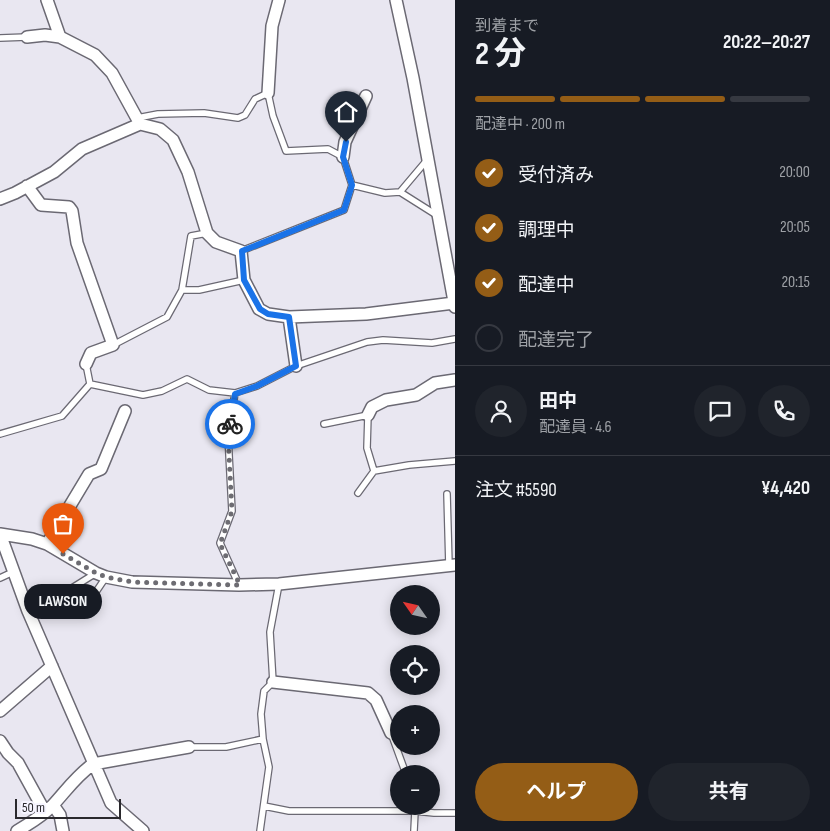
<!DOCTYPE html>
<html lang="ja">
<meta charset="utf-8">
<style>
body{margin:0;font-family:"Sofia Sans Condensed","Noto Sans JP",sans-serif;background:#20242c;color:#f1f3f6;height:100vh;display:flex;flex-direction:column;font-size:19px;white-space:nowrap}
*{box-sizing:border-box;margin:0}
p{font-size:16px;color:#9ea1a6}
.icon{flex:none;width:28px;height:28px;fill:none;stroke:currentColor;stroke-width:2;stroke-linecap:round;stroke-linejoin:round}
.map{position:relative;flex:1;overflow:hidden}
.panel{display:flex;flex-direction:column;background:#171b24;width:375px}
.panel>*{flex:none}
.needle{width:32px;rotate:304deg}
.tools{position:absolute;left:390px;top:585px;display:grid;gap:10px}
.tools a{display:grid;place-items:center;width:50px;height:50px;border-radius:50%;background:#171b24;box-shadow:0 2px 12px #0003;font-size:25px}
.scale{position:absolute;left:15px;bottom:12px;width:106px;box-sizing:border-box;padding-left:5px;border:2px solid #2a292d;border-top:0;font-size:14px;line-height:18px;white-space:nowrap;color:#2a292d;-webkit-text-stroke:4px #f6f4ff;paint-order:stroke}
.pin{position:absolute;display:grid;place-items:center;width:42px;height:42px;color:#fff;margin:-51px -21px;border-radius:50% 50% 50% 0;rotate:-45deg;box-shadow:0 0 5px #0007}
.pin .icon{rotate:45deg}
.courier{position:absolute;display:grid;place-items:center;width:50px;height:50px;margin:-25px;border:4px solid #1a73e8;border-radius:50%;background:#fff;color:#222;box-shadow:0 1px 6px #0007}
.bubble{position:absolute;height:35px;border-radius:18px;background:#171b24;box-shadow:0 2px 12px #0003;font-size:16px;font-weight:700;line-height:35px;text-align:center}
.summary em{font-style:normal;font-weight:700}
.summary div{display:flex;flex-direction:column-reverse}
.summary{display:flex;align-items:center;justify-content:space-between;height:85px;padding:0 20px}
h1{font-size:32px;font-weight:700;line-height:38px}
.bar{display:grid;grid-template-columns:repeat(4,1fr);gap:8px 5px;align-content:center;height:60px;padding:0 20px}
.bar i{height:6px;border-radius:4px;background:#363941}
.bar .active{background:#945d16}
.bar p{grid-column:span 4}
.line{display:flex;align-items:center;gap:12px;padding:0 20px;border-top:1px solid #363941}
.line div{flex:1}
.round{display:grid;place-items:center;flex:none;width:52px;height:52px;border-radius:26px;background:#20242c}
ol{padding:0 20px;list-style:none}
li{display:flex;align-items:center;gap:15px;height:55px}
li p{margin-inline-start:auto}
li .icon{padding:5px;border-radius:50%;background:#945d16;color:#fff;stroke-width:4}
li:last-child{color:#9ea1a6}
li i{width:28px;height:28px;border:2px solid #363941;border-radius:50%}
.cta{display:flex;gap:10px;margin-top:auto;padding:10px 20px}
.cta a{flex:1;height:58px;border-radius:30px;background:#945d16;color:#fff;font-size:20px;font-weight:700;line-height:58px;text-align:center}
.cta a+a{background:#20242c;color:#f1f3f6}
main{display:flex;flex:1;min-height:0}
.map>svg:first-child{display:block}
</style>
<main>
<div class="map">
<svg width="455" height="831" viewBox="0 0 455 831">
<rect width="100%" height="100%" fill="#e9e7f1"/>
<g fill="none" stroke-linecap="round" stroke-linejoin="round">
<g stroke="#6b6973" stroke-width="8">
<path id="lane" d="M0 38 27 37
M137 118 158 114 204 113 238 118 245 115 255 99 268 93 273 116 286 151 328 149 343 157 352 185 344 210 241 251
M352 185 385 193 400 192 427 160
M400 192 438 216
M182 290 191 236 207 233
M113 345 167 317 182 290H199L244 280
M90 384 143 395 162 391 187 379 209 390 235 393
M324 424 368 415 367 448 374 471 409 465 455 461
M0 434 62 416 90 384 86 364
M358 493 374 471
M447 494 449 566
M0 578 13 572
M239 585 220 543 232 511 228 436 235 393 257 386 296 366 367 342 383 340 432 343 455 339
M28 611 64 593 96 573
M83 611 106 577
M391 733 406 774
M189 747H226L263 739
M264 806 289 811H415L434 813H455
M260 831 269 767 263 739 261 714 264 691 273 682 270 632 279 584
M414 831 415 811 414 806"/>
</g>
<g stroke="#6b6973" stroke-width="14">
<path id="street" d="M47 0 60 37
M396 0 413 78 455 307
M27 37 45 35 60 37 95 55 112 73 140 124
M268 93 272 26 279 0
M343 157 345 142 366 96
M27 186 41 205 69 207 72 211 77 243 113 345 91 353 86 364
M0 199 15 193 54 172 82 149 140 124 160 129 173 140 188 172 207 233 216 242 241 251 244 280 259 309 268 314 289 317 366 314 454 303
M289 317 296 366
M368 415 372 407 386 400 416 395 435 383 455 380
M0 534 32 539 47 544 96 573 106 577 132 582 239 585 279 584 455 565
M0 534 28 611 111 803 143 831
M47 544 89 474 101 469 125 411
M273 682 368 693 376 700 391 733
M0 711 52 666
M0 741 8 753 18 763 45 812
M53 805 60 815 63 831
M17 831C29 824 42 816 52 806 66 791 76 776 93 764L189 747"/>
</g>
<use href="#lane" stroke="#fff" stroke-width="5.5"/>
<use href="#street" stroke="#fff" stroke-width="11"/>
</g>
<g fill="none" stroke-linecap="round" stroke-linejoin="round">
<path stroke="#6d6c72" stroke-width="5" stroke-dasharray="0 9" d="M63 554 96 573 106 577 132 582 240 585 220 544 232 511 228 436 230 424"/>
<path stroke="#1a73e8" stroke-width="6" d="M230 424 235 394 257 386 296 366 289 317 268 314 260 309 244 280 242 251 344 210 352 185 343 157 346 142"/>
</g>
</svg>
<div class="tools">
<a><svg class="needle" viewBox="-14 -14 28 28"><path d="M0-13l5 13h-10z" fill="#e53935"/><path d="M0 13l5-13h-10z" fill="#9ea1a6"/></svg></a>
<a><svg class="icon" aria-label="locate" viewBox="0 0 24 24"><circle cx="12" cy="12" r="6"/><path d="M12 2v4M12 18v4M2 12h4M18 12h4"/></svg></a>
<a>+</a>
<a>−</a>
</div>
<div class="scale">50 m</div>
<div class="pin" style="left:63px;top:554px;background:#ea580c"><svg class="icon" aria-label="bag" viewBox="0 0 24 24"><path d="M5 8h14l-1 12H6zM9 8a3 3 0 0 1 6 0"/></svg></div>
<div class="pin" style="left:346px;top:142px;background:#1f2937"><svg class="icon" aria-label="home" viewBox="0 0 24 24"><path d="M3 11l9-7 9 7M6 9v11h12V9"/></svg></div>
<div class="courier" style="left:230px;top:424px"><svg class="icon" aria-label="bike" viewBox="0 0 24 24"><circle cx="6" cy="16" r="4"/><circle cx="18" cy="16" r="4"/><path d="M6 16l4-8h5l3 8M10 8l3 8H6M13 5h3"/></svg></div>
<div class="bubble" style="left:24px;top:584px;width:78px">LAWSON</div>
</div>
<section class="panel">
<div class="summary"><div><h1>2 分</h1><p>到着まで</p></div><em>20:22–20:27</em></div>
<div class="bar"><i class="active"></i><i class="active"></i><i class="active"></i><i></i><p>配達中 · 200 m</p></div>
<ol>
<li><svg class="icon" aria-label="check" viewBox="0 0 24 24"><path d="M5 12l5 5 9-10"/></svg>受付済み<p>20:00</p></li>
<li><svg class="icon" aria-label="check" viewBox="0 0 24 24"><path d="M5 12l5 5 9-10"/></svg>調理中<p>20:05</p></li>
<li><svg class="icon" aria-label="check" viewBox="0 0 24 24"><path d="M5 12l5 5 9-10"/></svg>配達中<p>20:15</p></li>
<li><i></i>配達完了</li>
</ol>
<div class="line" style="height:90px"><a class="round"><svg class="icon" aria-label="person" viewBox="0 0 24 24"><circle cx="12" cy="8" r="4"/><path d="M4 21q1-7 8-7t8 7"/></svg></a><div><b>田中</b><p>配達員 · 4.6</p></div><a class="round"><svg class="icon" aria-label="chat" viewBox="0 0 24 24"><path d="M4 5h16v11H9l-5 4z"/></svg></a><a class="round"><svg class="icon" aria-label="phone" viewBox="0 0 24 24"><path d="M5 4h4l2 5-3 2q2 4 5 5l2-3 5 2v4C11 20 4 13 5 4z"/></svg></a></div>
<div class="line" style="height:65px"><div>注文 #5590</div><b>¥4,420</b></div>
<div class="cta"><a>ヘルプ</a><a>共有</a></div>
</section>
</main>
